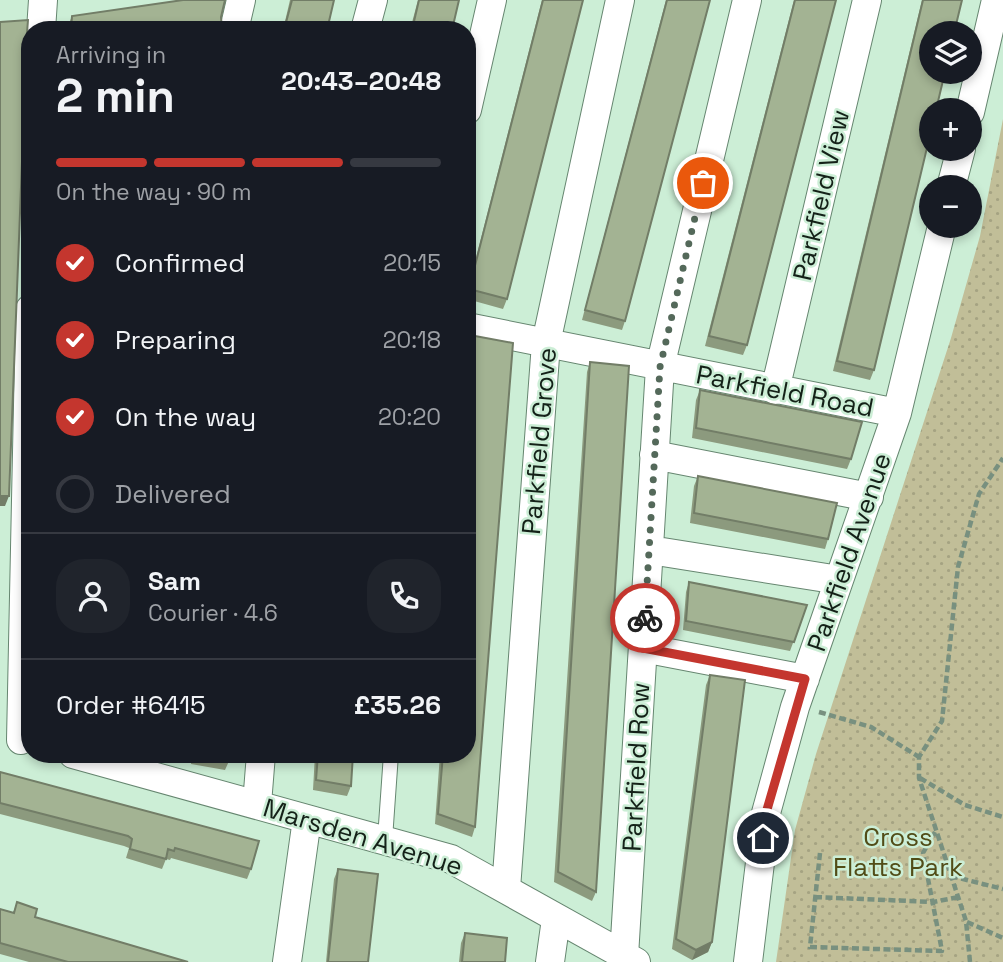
<!DOCTYPE html>
<meta charset="utf-8">
<style>
body{margin:0;font-family:"Space Grotesk",sans-serif;background:#20242c;color:#f1f3f6;height:100vh;display:flex;flex-direction:column;font-size:26px;white-space:nowrap}
*{box-sizing:border-box;margin:0}
p{font-size:23px;color:#9ea1a6}
.icon{flex:none;width:38px;height:38px;fill:none;stroke:currentColor;stroke-width:2;stroke-linecap:round;stroke-linejoin:round}
.map{position:relative;flex:1;overflow:hidden}
.details{position:absolute;left:21px;top:21px;width:455px;height:742px;display:flex;flex-direction:column;background:#171b24;border-radius:28px;box-shadow:0 4px 10px #0003}
.details>*{flex:none}
.tools{position:absolute;left:919px;top:21px;display:grid;gap:14px}
.tools a{display:grid;place-items:center;width:63px;height:63px;border-radius:50%;background:#171b24;box-shadow:0 4px 10px #0003;font-size:35px}
.pin{position:absolute;display:grid;place-items:center;width:60px;height:60px;color:#fff;margin:-30px;border:4px solid #fff;border-radius:50%;box-shadow:0 2px 7px #0007}
.courier{position:absolute;display:grid;place-items:center;width:70px;height:70px;margin:-35px;border:5px solid #c4362e;border-radius:50%;background:#fff;color:#222;box-shadow:0 2px 9px #0007}
.overview em{font-style:normal;font-weight:700}
.overview div{display:flex;flex-direction:column-reverse}
.overview{display:flex;align-items:center;justify-content:space-between;height:119px;padding:0 35px}
h1{font-size:46px;font-weight:700;line-height:52px}
.bar{display:grid;grid-template-columns:repeat(4,1fr);gap:10px 7px;align-content:center;height:84px;padding:0 35px}
.bar i{height:9px;border-radius:5px;background:#363941}
.bar .current{background:#c4362e}
.bar p{grid-column:span 4}
.line{display:flex;align-items:center;gap:18px;padding:0 35px;border-top:2px solid #363941}
.line div{flex:1}
.round{display:grid;place-items:center;flex:none;width:74px;height:74px;border-radius:28px;background:#20242c}
ol{padding:0 35px;list-style:none}
li{display:flex;align-items:center;gap:21px;height:77px}
li p{margin-inline-start:auto}
li .icon{padding:7px;border-radius:50%;background:#c4362e;color:#fff;stroke-width:4}
li:last-child{color:#9ea1a6}
li i{width:38px;height:38px;border:4px solid #363941;border-radius:50%}
.map>svg:first-child{display:block}
</style>
<div class="map">
<svg width="1003" height="962" viewBox="0 0 1003 962">
<defs>
<pattern id="grass-dots" width="8" height="8" patternUnits="userSpaceOnUse" patternTransform="scale(1.75)"><rect width="8" height="8" fill="#c1be98"/><path d="M2 2h.1M6 6h.1" fill="none" stroke="#a5a382" stroke-width="1.8" stroke-linecap="round"/></pattern>
</defs>
<rect width="100%" height="100%" fill="#cceed6"/>
<path fill="url(#grass-dots)" d="M1003 119V962H776L795 830 816 754 951 338 980 236Z"/>
<g fill="none" stroke-linecap="round" stroke-linejoin="round">
<g stroke="#668670" stroke-width="16">
<path id="service" d="M385 839 391 754"/>
</g>
<g stroke="#668670" stroke-width="30">
<path id="minor" d="M41 30 43 0
M234 30 241 0
M365 30 373 0
M467 110 492 0
M970 112 996 0
M951 187 961 149
M467 327 897 413
M775 390 867 0
M654 455 869 497
M650 550 839 580
M643 648 805 679
M21 740 30 309
M73 754 451 859 636 962
M257 804 261 754
M506 889 546 343 620 0
M624 956 660 367 747 0
M287 962 307 819
M550 962 556 919
M748 962 766 813 795 707 897 413 942 226"/>
</g>
<path stroke="#78907f" stroke-width="4.5" stroke-dasharray="7 3.5" stroke-linecap="butt" d="M819 712 871 727 919 757
M920 778 965 805 1003 817
M820 853 810 947 942 951 923 853 935 832
M951 876 1003 889
M815 897 933 902 959 897
M967 922 1003 938
M970 962 966 921 919 778V757L942 721 958 567 979 494 1003 458"/>
<use href="#service" stroke="#fff" stroke-width="14"/>
<use href="#minor" stroke="#fff" stroke-width="28"/>
</g>
<path fill="#8c9a7e" d="M290 0H334L327 30H283Z
M418 0H459L452 30H410Z
M542 0H583L507 299 503 309 467 299V293Z
M666 0H710L625 321 622 330 582 320Z
M794 0H836L747 345 743 355 705 346Z
M922 0H962L874 370 870 380 833 371Z
M72 16 221 17 222 30H68V26Z
M475 336V827L472 837 435 824 440 754H467V404L472 345Z
M590 362 596 892 592 901 554 882 587 372Z
M700 390 851 459 847 469 692 438 696 400Z
M698 476 828 539 825 549 690 523 694 486Z
M689 582 807 605 790 651 683 630 686 592Z
M710 675 712 942 708 952 692 960 672 949 706 685Z
M192 754H229V761L225 770 191 764Z
M315 754H353L351 786 347 796 313 790Z
M0 772 251 869 247 879 171 858 170 860 166 859 162 869 126 858 129 848 124 846 0 814Z
M338 869 368 962H326L334 879Z
M17 902 35 917 188 962H29L0 954V909L13 913Z
M465 933 505 962H459L461 943Z"/>
<path fill="#727d67" d="M0 496H9L5 506H0Z
M712 942 708 952 692 960 696 950Z"/>
<path fill="#a3b393" stroke="#727d67" stroke-width="2" d="M183 0H225L221 17 222 30H71L72 16Z
M292 0H334L327 30H284Z
M419 0H459L452 30H412Z
M543 0H583L507 299 469 289Z
M667 0H710L625 321 585 310Z
M795 0H836L747 345 709 336Z
M923 0H962L954 33H931V72H945L936 110H931V131L874 370 837 361Z
M28 20 22 97 23 136 9 496H0V22Z
M475 336 513 343 475 827 438 814 443 754H467V440Z
M590 362 629 366 596 892 558 872Z
M700 390 862 422 851 459 696 428Z
M698 476 837 503 828 539 694 513Z
M689 582 807 605 794 642 686 621Z
M710 675 745 680 712 942 696 950 676 939Z
M197 754H229V761Z
M318 754H353L351 786 316 780Z
M0 772 259 841 251 869 175 848 174 851 168 849 166 859 130 849 132 839 128 836 0 803Z
M338 869 378 874 368 962H328Z
M17 902 37 909 35 917 188 962H68L0 943V909L14 913Z
M465 933 507 938 505 962H462Z"/>
<g fill="none" stroke-linecap="round" stroke-linejoin="round">
<path stroke="#54695a" stroke-width="7" stroke-dasharray="0 12.6" d="M645 618 660 367 703 183"/>
<path stroke="#c4362e" stroke-width="9" d="M645 618 643 648 805 679 766 813 763 838"/>
</g>
<g text-anchor="middle" dominant-baseline="central" stroke-width="5" stroke-linejoin="round" paint-order="stroke">
<g font-size="26" fill="#142118" stroke="#cceed6">
<text transform="translate(821 195) rotate(-77)">Parkfield View</text>
<text transform="translate(785 391) rotate(11)">Parkfield Road</text>
<text transform="translate(539 441) rotate(-85)">Parkfield Grove</text>
<text transform="translate(849 552) rotate(-71)">Parkfield Avenue</text>
<text transform="translate(636 767) rotate(-87)">Parkfield Row</text>
<text transform="translate(363 837) rotate(17)">Marsden Avenue</text>
</g>
<g font-size="26" fill="#514c17" stroke="#cceed6">
<text x="898" y="837">Cross<tspan x="898" dy="30">Flatts Park</tspan></text>
</g>
</g>
</svg>
<div class="tools">
<a><svg class="icon" aria-label="layers" viewBox="0 0 24 24"><path d="M12 4l9 5-9 5-9-5zM3 14l9 5 9-5"/></svg></a>
<a>+</a>
<a>−</a>
</div>
<div class="pin" style="left:703px;top:183px;background:#ea580c"><svg class="icon" aria-label="bag" viewBox="0 0 24 24"><path d="M5 8h14l-1 12H6zM9 8a3 3 0 0 1 6 0"/></svg></div>
<div class="pin" style="left:763px;top:838px;background:#1f2937"><svg class="icon" aria-label="home" viewBox="0 0 24 24"><path d="M3 11l9-7 9 7M6 9v11h12V9"/></svg></div>
<div class="courier" style="left:645px;top:618px"><svg class="icon" aria-label="bike" viewBox="0 0 24 24"><circle cx="6" cy="16" r="4"/><circle cx="18" cy="16" r="4"/><path d="M6 16l4-8h5l3 8M10 8l3 8H6M13 5h3"/></svg></div>
<section class="details">
<div class="overview"><div><h1>2 min</h1><p>Arriving in</p></div><em>20:43–20:48</em></div>
<div class="bar"><i class="current"></i><i class="current"></i><i class="current"></i><i></i><p>On the way · 90 m</p></div>
<ol>
<li><svg class="icon" aria-label="check" viewBox="0 0 24 24"><path d="M5 12l5 5 9-10"/></svg>Confirmed<p>20:15</p></li>
<li><svg class="icon" aria-label="check" viewBox="0 0 24 24"><path d="M5 12l5 5 9-10"/></svg>Preparing<p>20:18</p></li>
<li><svg class="icon" aria-label="check" viewBox="0 0 24 24"><path d="M5 12l5 5 9-10"/></svg>On the way<p>20:20</p></li>
<li><i></i>Delivered</li>
</ol>
<div class="line" style="height:126px"><a class="round"><svg class="icon" aria-label="person" viewBox="0 0 24 24"><circle cx="12" cy="8" r="4"/><path d="M4 21q1-7 8-7t8 7"/></svg></a><div><b>Sam</b><p>Courier · 4.6</p></div><a class="round"><svg class="icon" aria-label="phone" viewBox="0 0 24 24"><path d="M5 4h4l2 5-3 2q2 4 5 5l2-3 5 2v4C11 20 4 13 5 4z"/></svg></a></div>
<div class="line" style="height:91px"><div>Order #6415</div><b>£35.26</b></div>
</section>
</div>
